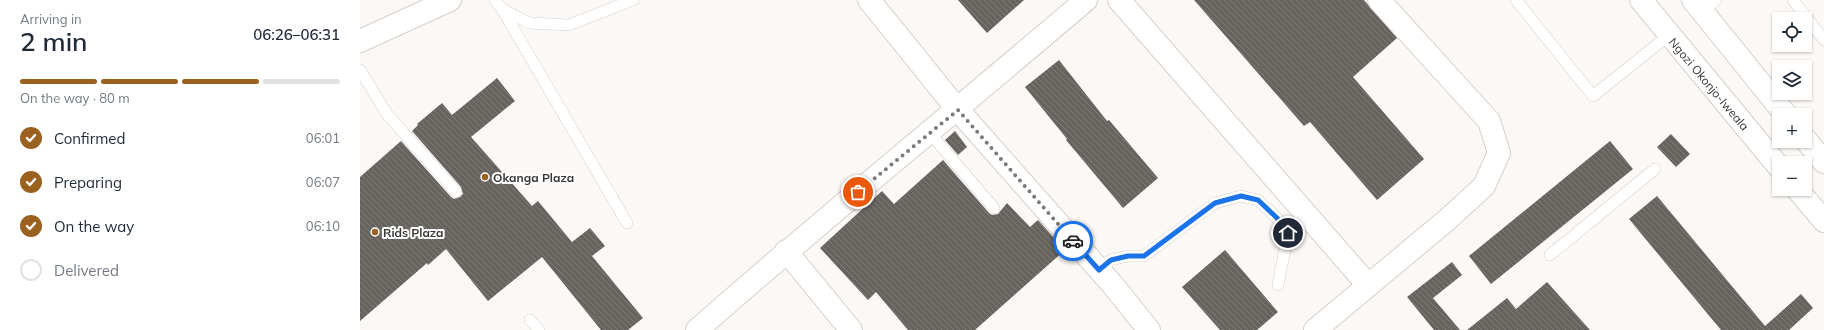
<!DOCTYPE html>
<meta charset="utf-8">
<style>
body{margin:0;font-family:Mulish,sans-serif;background:#f6f6f7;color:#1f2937;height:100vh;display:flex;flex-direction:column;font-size:15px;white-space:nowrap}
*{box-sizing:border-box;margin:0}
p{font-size:13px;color:#747a83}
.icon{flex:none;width:22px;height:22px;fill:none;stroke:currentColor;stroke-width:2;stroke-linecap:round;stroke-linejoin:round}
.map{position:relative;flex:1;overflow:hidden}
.side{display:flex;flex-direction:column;background:#fff;width:360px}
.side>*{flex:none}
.buttons{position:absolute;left:1412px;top:12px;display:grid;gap:8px}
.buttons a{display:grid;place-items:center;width:40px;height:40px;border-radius:0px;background:#fff;box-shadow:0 1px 3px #0004;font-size:20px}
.pin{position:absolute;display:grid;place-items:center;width:34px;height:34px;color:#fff;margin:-17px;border:2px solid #fff;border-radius:50%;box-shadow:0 1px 4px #0007}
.courier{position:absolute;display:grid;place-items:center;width:40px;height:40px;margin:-20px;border:3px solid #1a73e8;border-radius:50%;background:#fff;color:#222;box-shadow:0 1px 5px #0007}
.headline em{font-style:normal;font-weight:600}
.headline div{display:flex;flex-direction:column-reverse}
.headline{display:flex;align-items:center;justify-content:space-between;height:68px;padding:0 20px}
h1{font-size:26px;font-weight:600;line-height:30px}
.bar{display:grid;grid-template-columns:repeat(4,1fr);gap:6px 4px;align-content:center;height:48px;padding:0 20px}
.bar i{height:5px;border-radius:3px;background:#e0e1e3}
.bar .active{background:#9a621e}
.bar p{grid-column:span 4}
ol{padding:0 20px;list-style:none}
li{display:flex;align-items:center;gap:12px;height:44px}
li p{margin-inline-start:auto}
li .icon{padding:4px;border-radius:50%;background:#9a621e;color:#fff;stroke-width:4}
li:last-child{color:#747a83}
li i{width:22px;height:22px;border:2px solid #e0e1e3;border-radius:50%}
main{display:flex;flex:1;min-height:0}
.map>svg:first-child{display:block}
</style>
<main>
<section class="side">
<div class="headline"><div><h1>2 min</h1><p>Arriving in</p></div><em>06:26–06:31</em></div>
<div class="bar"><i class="active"></i><i class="active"></i><i class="active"></i><i></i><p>On the way · 80 m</p></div>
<ol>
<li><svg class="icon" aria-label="check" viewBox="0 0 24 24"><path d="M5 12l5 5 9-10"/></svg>Confirmed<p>06:01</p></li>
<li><svg class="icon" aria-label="check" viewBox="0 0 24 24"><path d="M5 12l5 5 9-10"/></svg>Preparing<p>06:07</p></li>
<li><svg class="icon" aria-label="check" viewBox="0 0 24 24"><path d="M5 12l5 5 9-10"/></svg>On the way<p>06:10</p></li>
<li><i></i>Delivered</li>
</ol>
</section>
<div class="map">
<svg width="1464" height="330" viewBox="0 0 1464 330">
<defs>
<pattern id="building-back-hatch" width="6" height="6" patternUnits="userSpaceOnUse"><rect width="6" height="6" fill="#676460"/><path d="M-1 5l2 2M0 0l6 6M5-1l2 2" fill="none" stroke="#7e7c79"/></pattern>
</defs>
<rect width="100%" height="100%" fill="#fcf8f5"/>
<path fill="url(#building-back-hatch)" d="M598 0H664L627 33Z
M834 0H1004L1037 38 993 77 1064 159 1017 200 950 122 944 126Z
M699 60 747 121 749 120 798 178 763 208 706 140 707 139 665 87Z
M137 78 155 101 111 137 172 206 178 201 212 242 230 228 245 246 232 256 283 318 268 330H241L182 257 128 301 86 249 68 265 67 263 0 321V177L41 141 91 197 94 199 100 197 103 194 101 187 52 131 58 125 57 124 82 103 92 115Z
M595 131 607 147 598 155 585 140Z
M1311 134 1330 154 1316 167 1297 147Z
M1250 141 1273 169 1131 284 1109 256Z
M583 160 629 213 632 215 638 214 647 203 670 227 678 220 705 250 615 330H548L516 292 508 300 460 248 522 191 534 204Z
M1297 196 1405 326 1441 294 1453 308 1429 330H1361L1269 219Z
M865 250 918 312 897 330H860L822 287Z
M1092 262 1102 275 1073 298 1100 330H1074L1047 297Z
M1187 282 1230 330H1107L1147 298 1156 309Z"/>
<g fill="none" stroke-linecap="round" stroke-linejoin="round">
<g stroke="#d4d0cc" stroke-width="12">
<path id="service" d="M135 0 142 9 169 23 209 25 273 0
M1156 0 1233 96 1309 35
M1433 0 1464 40
M142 9 267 223
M1342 12 1356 0
M0 70 27 114 96 192
M569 132 634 208
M1190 255 1295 169
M739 270 751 260 768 256H784L855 203 881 196 898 200 917 218 928 233 918 285
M170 320 179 330"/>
</g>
<g stroke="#d4d0cc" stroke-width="24">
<path id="minor" d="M509 0 598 110 752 284 789 330
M759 0 1008 285
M426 251 491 330
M337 330C465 217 597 110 726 0
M955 330 1088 219 1124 186 1139 153 1129 121 1019 0"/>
</g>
<g stroke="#d4d0cc" stroke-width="24">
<path id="tertiary" d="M1281 0 1419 167
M1333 0 1426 115
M1445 139 1464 162
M1437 189 1464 221"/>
</g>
<g stroke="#d4d0cc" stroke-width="24">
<path id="secondary" d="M0 41 90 0"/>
</g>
<use href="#service" stroke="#fff" stroke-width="11"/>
<use href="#minor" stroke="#fff" stroke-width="22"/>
<use href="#tertiary" stroke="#fff" stroke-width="22"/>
<use href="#secondary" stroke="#fff" stroke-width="22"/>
</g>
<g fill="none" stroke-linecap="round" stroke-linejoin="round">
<path stroke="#7d7b79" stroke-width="4" stroke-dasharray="0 7.2" d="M498 192 598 110 713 241"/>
<path stroke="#1a73e8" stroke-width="5" d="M713 241 739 270 751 260 768 256H784L855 203 881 196 898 200 917 218 928 233"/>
</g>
<g fill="#9a621e" stroke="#fff" stroke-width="1.5">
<circle cx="125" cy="177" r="4"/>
<circle cx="15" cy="232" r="4"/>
</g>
<g text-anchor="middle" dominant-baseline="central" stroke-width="4" stroke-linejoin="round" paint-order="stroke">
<g font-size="12" fill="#393836" stroke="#fff">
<text transform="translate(1349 84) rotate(50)">Ngozi Okonjo-Iweala</text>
</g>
<g font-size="12" font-weight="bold" fill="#393836" stroke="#fff" text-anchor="start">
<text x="133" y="177">Okanga Plaza</text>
<text x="23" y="232">Rids Plaza</text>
</g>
</g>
</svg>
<div class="buttons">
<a><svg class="icon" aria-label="locate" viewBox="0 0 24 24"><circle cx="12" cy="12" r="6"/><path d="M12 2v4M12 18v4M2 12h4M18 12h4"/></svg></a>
<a><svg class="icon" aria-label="layers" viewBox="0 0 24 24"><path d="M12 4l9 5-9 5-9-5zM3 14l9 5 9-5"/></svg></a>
<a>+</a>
<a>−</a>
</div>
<div class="pin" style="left:498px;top:192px;background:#ea580c"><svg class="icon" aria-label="bag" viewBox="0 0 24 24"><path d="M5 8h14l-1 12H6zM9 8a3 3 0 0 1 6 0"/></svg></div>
<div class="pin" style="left:928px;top:233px;background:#1f2937"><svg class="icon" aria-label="home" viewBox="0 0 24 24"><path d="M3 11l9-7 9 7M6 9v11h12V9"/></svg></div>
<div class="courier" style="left:713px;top:241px"><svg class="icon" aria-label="car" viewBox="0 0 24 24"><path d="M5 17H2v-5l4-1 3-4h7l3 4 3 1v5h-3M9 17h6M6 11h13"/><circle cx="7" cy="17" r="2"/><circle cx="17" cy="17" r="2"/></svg></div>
</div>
</main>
